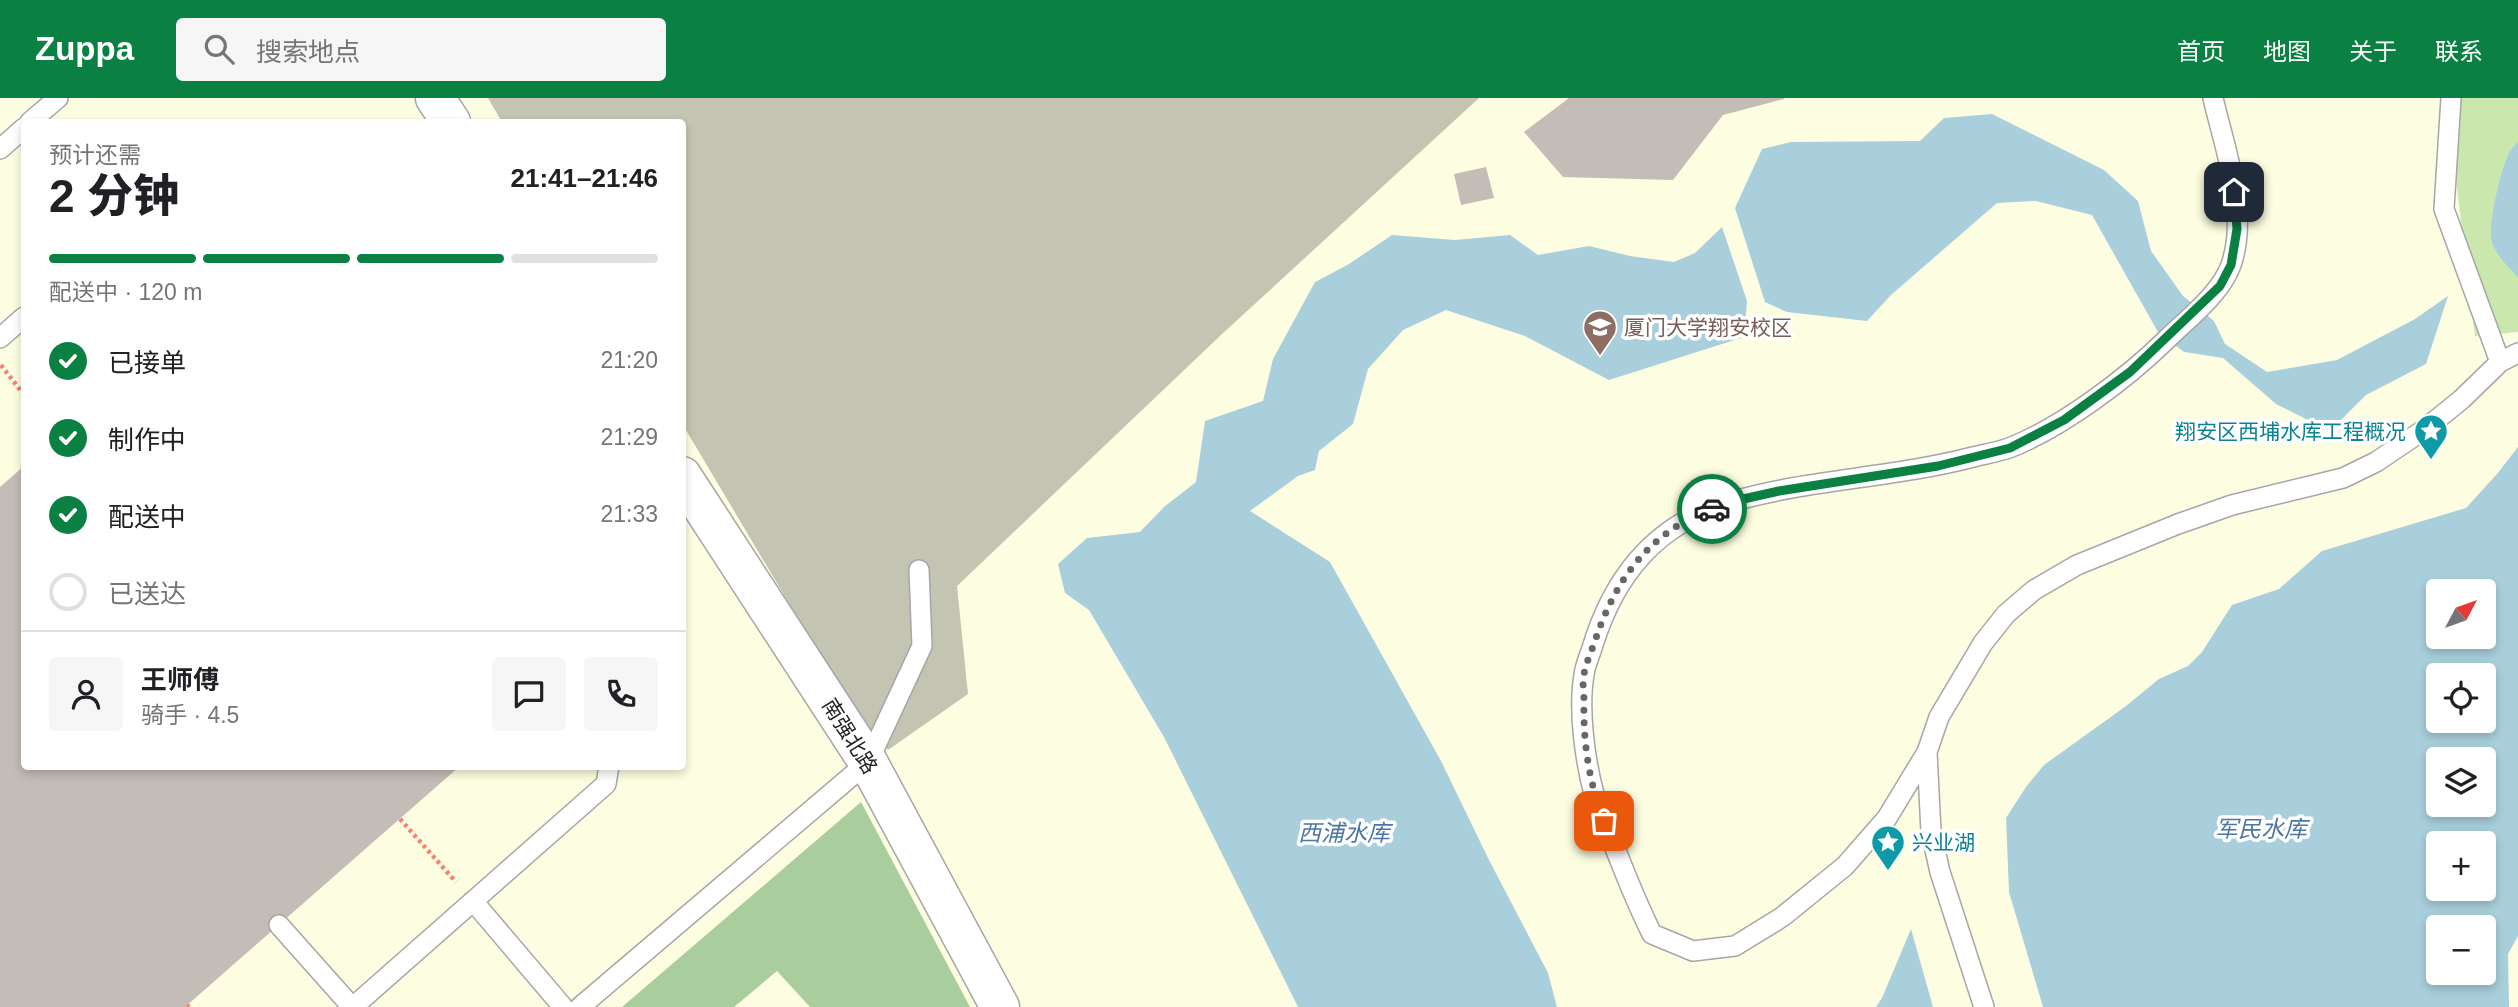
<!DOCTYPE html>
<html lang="zh">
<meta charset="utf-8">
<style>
body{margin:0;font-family:Arial,"Noto Sans SC",sans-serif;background:#f6f6f6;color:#202124;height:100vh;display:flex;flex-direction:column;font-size:26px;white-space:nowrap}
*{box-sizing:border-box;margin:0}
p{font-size:23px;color:#757577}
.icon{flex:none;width:38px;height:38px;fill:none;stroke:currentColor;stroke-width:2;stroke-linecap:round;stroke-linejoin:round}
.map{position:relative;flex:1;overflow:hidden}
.side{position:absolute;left:21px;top:21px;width:665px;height:651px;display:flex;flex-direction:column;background:#fff;border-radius:7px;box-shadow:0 4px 10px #0003}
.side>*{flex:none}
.needle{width:46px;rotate:49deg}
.tools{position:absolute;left:2426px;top:481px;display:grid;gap:14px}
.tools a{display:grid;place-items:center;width:70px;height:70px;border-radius:7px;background:#fff;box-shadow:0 4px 10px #0003;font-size:35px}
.pin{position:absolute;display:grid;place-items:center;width:60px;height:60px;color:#fff;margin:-30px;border-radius:14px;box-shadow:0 4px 10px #0006}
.courier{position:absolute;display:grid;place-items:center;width:70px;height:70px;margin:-35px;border:5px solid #0b8043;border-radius:50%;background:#fff;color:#222;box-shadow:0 2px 9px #0007}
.headline em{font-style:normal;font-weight:800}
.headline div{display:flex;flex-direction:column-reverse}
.headline{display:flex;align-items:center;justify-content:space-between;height:119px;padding:0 28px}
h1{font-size:46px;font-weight:800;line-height:52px}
.bar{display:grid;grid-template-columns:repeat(4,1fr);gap:10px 7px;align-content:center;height:84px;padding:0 28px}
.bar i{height:9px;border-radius:5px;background:#e0e0e0}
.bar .selected{background:#0b8043}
.bar p{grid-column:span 4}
.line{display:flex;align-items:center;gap:18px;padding:0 28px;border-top:2px solid #e0e0e0}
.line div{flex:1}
.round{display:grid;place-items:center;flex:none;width:74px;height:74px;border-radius:7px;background:#f6f6f6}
ol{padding:0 28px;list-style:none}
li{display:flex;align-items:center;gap:21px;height:77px}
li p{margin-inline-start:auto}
li .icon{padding:7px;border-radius:50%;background:#0b8043;color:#fff;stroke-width:4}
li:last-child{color:#757577}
li i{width:38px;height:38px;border:4px solid #e0e0e0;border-radius:50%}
header{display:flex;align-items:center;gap:42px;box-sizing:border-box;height:98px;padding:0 35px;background:#0b8043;color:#fff}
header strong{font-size:33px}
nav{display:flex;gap:38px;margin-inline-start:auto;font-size:24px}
.search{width:490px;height:63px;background:#f6f6f6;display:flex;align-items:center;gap:18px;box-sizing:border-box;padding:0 24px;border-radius:7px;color:#757577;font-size:26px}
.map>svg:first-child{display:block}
</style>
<header>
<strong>Zuppa</strong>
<div class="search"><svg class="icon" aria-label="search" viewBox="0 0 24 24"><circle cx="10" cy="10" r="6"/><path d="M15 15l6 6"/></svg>搜索地点</div>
<nav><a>首页</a><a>地图</a><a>关于</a><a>联系</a></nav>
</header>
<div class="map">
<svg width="2518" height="909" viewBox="0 0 2518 909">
<rect width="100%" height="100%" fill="#f0ede6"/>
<path fill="#fdfee1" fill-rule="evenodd" d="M0 0H2518V909H0ZM24 24H682V668H24ZM2438 494H2483V539H2438ZM2438 578H2483V623H2438ZM2438 662H2483V707H2438ZM2438 746H2483V791H2438ZM2438 830H2483V875H2438Z"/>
<path fill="#c4c4b2" d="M488 0H1479L1221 237 957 488 968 596 888 652 854 615 683 327 682 24H502Z"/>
<path fill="#cae8ae" d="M2446 0H2518V234L2475 238Z"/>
<path fill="#aacd9d" d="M861 704 970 909H810L777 873 734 909H622Z"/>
<path fill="#a8cfdb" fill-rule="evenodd" d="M1992 16 2104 72 2138 103 2151 153 2183 198 2214 223 2225 246 2267 274 2337 262 2415 221 2448 198 2426 266 2366 297 2330 333 2276 306 2223 260 2184 254 2158 234 2092 117 2036 103 1997 105 1891 197 1867 223 1787 214 1765 204 1735 110 1762 51 1791 44 1920 43 1944 20Z
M2518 44V179C2508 169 2496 157 2492 144 2487 129 2501 72 2508 57 2510 52 2514 48 2518 44Z
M1722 129 1747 203 1744 239 1609 282 1525 238 1446 212 1403 232 1368 271 1353 326 1319 353 1315 372 1298 378 1250 413 1330 464 1441 663 1489 762 1548 875 1557 909H1298L1164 639 1089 512 1065 495 1058 466 1087 440 1140 434 1164 409 1196 384 1205 323 1263 303 1273 261 1315 184 1349 166 1392 137 1455 142 1510 137 1538 157 1589 148 1630 158 1674 164 1695 155Z
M2518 349V838L2508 856 2509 909H2043L2009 794 2006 720 2026 689 2044 667 2126 608 2159 581 2188 568 2202 554 2232 507 2279 491 2322 453 2466 410 2497 376ZM2438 494H2483V539H2438ZM2438 578H2483V623H2438ZM2438 662H2483V707H2438ZM2438 746H2483V791H2438ZM2438 830H2483V875H2438Z
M1911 831 1933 909H1876L1882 900Z"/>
<path fill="#c4bcb6" d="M1569 0H1784V1L1723 17 1673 82 1563 79 1524 34Z
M1486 69 1494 100 1461 107 1454 76Z
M24 368V668H460L185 909H0V389Z"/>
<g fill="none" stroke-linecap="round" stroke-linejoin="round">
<g stroke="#a6a6a6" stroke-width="22">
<path id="lane" d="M2451 0 2444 111 2500 264
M30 24 58 0
M0 51 24 30
M0 240 24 219
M1927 654 1887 720 1845 768 1782 819 1735 848 1693 853 1652 836C1636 804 1623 771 1610 737 1604 724 1597 710 1594 696 1585 662 1578 612 1584 577 1585 567 1590 557 1593 547 1615 476 1657 425 1731 404 1809 381 1893 380 1973 359 1985 356 1998 354 2009 350 2061 330 2126 281 2165 243 2187 221 2220 197 2231 167 2249 115 2225 52 2213 0
M473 803 563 909
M279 827 352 909
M353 909 606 686 609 668
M580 909 868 664 922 548 919 472
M1984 909 1940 774 1931 734 1927 654 1939 619 1983 545 2006 516 2034 492 2077 467 2178 426 2232 407 2343 380 2376 364 2425 331 2462 301 2500 264 2518 255"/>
</g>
<g stroke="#a6a6a6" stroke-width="41">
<path id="street" d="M435 0 451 24
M682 378 868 664 1000 909"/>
</g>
<path stroke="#f48172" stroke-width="4.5" stroke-dasharray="3.5 3.5" stroke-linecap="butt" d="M1 267 24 297
M400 721 456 784
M187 907 189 909"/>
<use href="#lane" stroke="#fff" stroke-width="19"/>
<use href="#street" stroke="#fff" stroke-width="38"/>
</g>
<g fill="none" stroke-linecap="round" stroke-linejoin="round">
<path stroke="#686765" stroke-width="7" stroke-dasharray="0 12.6" d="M1604 723C1589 684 1583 645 1584 603 1584 594 1582 585 1584 576 1586 566 1590 556 1594 546 1614 483 1649 434 1712 411"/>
<path stroke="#0b8043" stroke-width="9" d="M1712 411 1730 404 1779 393 1938 368 2010 350 2064 322 2130 274 2220 188 2231 167 2237 131 2234 94"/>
</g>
<defs>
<g id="university-pin" transform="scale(1.75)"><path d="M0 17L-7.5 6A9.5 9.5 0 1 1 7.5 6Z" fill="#8d6e63" stroke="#fff"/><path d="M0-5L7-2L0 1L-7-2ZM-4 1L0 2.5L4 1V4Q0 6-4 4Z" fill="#fff"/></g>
<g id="sight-pin" transform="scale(1.75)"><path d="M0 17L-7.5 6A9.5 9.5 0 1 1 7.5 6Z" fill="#0f9aa8" stroke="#fff"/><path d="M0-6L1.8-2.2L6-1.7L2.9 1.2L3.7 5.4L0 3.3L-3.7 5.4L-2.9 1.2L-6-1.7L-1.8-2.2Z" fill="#fff"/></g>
</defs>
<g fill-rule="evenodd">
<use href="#university-pin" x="1600" y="229"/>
<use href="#sight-pin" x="2431" y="333"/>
<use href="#sight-pin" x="1888" y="744"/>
</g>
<g text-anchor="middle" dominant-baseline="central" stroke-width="7" stroke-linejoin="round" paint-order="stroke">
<g font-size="21" fill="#785e54" stroke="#fff" text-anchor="start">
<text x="1624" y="229">厦门大学翔安校区</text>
</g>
<g font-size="21" fill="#0d838f" stroke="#fff" text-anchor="end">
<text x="2406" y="333">翔安区西埔水库工程概况</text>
<text x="1912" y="744" text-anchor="start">兴业湖</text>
</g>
<g font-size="21" fill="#1f1f1f" stroke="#fff">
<text transform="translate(850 638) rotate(58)">南强北路</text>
</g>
<g font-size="23" font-style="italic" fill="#4c77a4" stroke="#fff">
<text x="2261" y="731">军民水库</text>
<text x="1344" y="735">西浦水库</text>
</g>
</g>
</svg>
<div class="tools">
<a><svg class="needle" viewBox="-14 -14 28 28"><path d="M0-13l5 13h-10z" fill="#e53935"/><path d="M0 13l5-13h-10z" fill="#757577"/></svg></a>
<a><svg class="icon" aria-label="locate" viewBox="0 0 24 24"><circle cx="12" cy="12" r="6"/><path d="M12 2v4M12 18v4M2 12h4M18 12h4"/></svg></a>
<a><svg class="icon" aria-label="layers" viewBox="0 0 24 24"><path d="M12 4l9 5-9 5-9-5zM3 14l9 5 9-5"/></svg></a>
<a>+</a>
<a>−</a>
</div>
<div class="pin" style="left:1604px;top:723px;background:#ea580c"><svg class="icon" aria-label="bag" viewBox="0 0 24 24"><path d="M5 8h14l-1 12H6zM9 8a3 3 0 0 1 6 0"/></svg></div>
<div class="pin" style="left:2234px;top:94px;background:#1f2937"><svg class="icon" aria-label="home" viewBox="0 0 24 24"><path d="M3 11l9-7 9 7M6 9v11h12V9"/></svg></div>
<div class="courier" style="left:1712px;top:411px"><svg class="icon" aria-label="car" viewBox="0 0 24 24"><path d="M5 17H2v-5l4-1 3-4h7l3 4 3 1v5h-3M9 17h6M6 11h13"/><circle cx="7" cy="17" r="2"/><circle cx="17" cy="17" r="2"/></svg></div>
<section class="side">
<div class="headline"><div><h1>2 分钟</h1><p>预计还需</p></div><em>21:41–21:46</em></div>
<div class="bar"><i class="selected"></i><i class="selected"></i><i class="selected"></i><i></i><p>配送中 · 120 m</p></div>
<ol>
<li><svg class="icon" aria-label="check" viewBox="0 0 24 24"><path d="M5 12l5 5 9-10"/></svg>已接单<p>21:20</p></li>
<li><svg class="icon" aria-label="check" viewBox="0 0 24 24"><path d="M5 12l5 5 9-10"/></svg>制作中<p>21:29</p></li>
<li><svg class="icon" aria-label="check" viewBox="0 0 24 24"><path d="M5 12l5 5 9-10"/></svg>配送中<p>21:33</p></li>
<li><i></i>已送达</li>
</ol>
<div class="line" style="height:126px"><a class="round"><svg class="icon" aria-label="person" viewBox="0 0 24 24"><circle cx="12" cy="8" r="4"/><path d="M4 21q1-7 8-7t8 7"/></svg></a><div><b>王师傅</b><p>骑手 · 4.5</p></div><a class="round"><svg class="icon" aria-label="chat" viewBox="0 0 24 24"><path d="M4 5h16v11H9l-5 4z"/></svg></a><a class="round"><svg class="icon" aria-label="phone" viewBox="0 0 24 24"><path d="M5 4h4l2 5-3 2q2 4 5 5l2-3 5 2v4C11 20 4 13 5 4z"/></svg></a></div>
</section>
</div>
